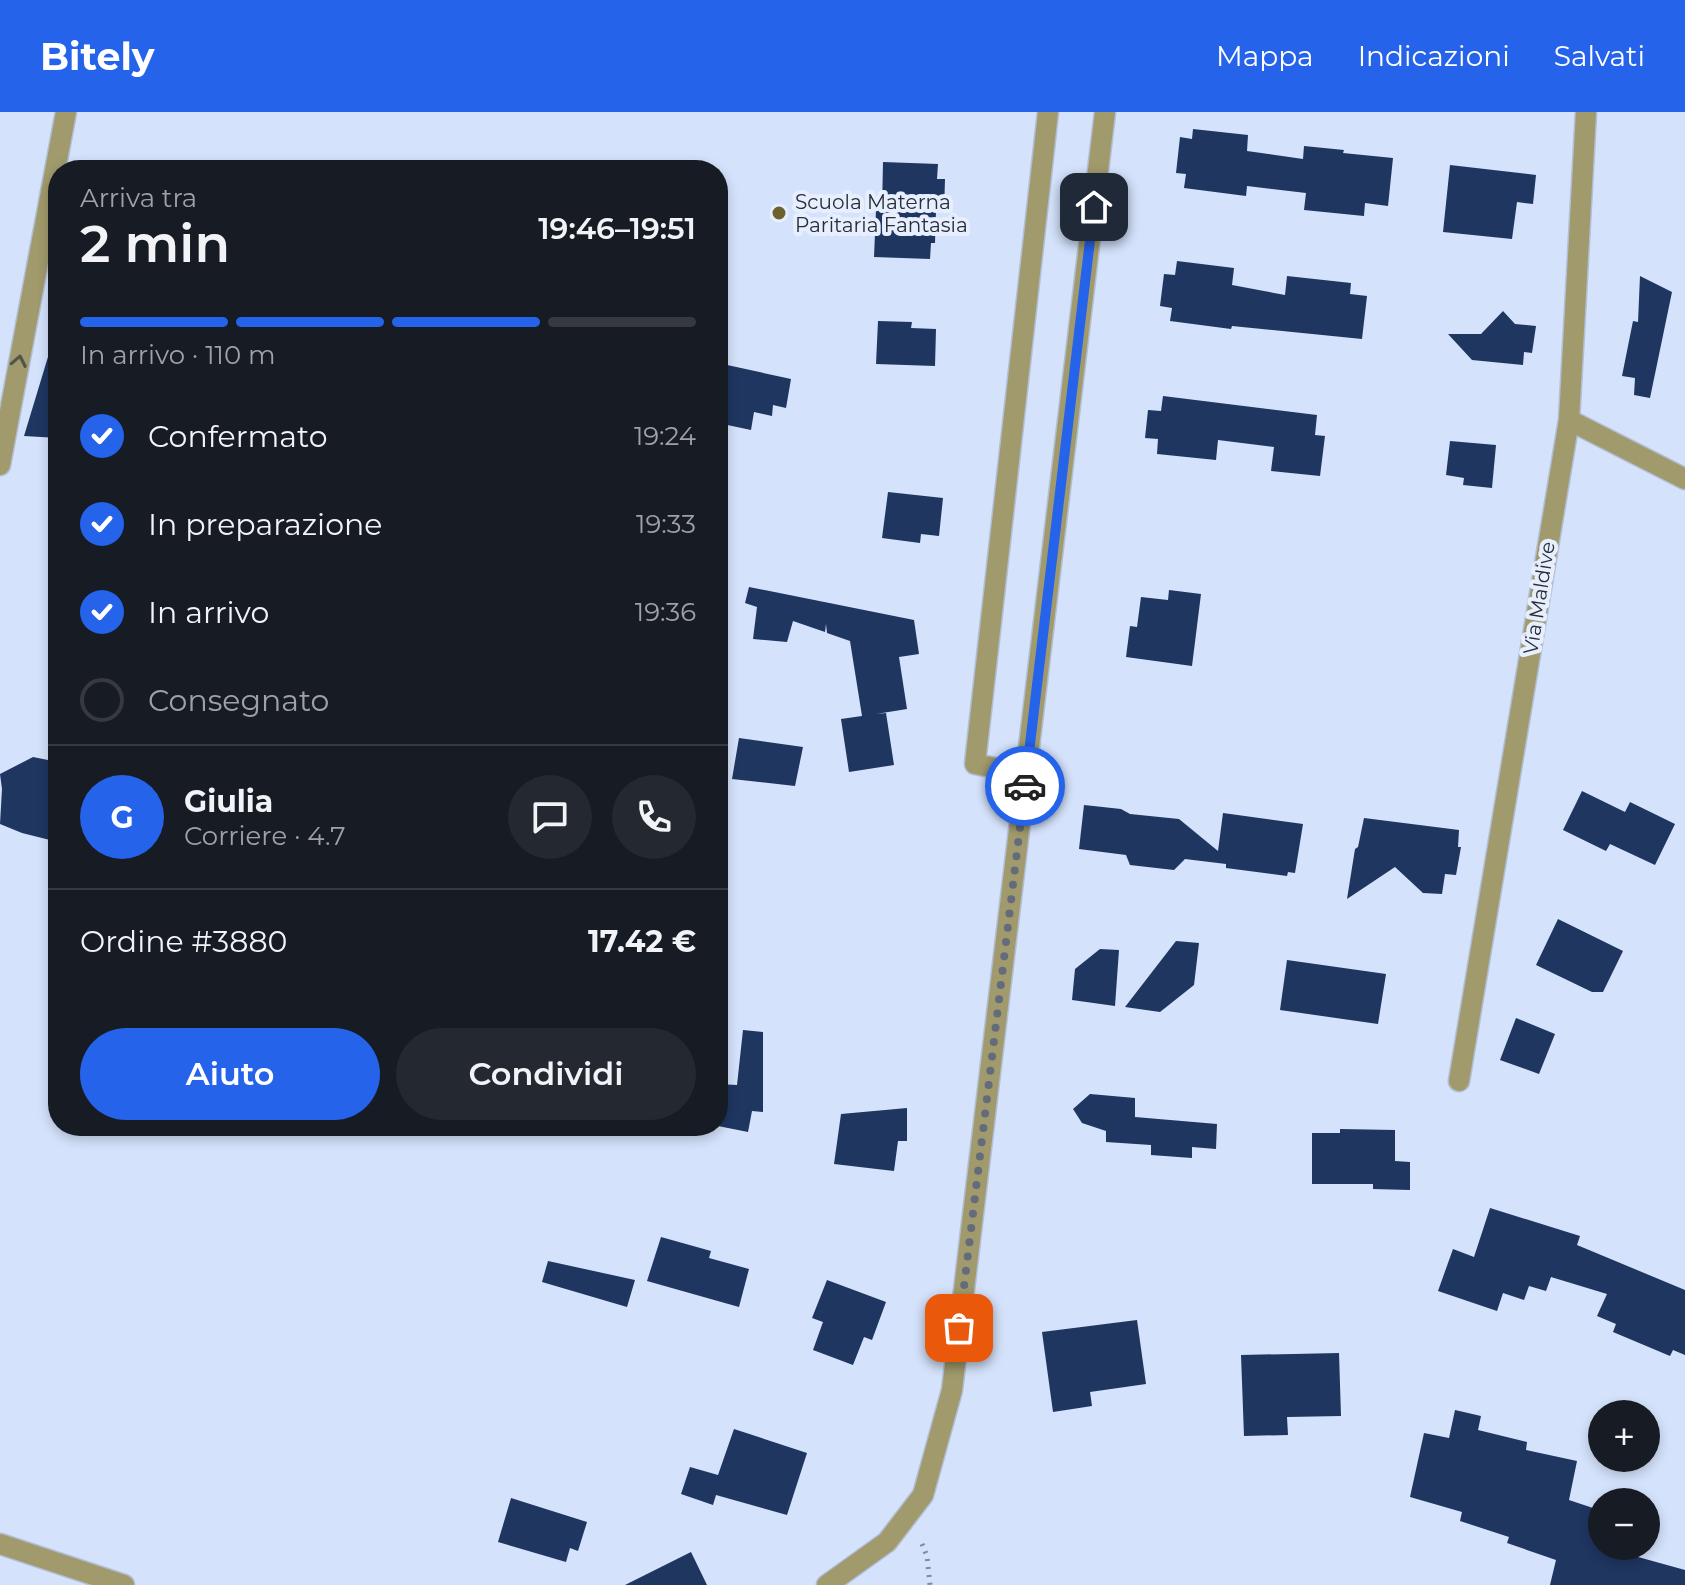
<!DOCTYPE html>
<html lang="it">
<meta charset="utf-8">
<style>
body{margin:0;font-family:Montserrat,sans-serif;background:#242831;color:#f1f3f6;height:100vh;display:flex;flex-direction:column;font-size:30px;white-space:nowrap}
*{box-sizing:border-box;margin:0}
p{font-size:26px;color:#9ea1a6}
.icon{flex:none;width:44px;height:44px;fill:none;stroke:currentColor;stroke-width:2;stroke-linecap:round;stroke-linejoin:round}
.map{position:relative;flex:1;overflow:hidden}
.sheet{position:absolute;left:48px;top:48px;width:680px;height:976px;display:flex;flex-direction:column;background:#171b24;border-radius:32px;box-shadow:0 4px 12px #0003}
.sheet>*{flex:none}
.buttons{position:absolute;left:1588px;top:1288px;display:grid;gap:16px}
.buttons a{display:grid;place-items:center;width:72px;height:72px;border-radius:50%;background:#171b24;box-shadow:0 4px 12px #0003;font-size:40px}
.pin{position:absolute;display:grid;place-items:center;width:68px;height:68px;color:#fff;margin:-34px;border-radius:16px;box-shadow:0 4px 12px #0006}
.courier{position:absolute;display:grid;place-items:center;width:80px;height:80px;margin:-40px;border:6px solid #2563eb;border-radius:50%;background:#fff;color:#222;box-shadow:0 2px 10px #0007}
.summary em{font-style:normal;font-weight:600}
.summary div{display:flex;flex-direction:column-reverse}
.summary{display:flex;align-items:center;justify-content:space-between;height:136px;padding:0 32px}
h1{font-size:52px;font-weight:600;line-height:60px}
.bar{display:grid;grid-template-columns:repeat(4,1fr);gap:12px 8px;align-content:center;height:96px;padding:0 32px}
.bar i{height:10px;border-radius:6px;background:#363941}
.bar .active{background:#2563eb}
.bar p{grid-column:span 4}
.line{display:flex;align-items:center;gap:20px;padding:0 32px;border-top:2px solid #363941}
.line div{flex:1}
.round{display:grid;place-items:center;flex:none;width:84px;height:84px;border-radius:42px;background:#242831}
ol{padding:0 32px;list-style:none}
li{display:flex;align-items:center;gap:24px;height:88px}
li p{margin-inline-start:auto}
li .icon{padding:8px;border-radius:50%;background:#2563eb;color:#fff;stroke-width:4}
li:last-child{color:#9ea1a6}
li i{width:44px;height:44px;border:4px solid #363941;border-radius:50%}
.cta{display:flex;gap:16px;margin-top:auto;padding:16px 32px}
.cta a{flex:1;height:92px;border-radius:48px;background:#2563eb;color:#fff;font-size:32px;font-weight:600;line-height:92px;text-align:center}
.cta a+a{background:#242831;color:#f1f3f6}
header{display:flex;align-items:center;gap:48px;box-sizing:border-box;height:112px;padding:0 40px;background:#2563eb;color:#fff}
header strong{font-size:38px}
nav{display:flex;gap:44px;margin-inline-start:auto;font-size:28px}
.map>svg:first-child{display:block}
</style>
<header>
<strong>Bitely</strong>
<nav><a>Mappa</a><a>Indicazioni</a><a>Salvati</a></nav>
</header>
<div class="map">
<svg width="1685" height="1473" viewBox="0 0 1685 1473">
<rect width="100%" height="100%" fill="#d4e2fb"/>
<path fill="#1f3661" d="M1193 17 1248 23 1247 39 1303 47 1304 34 1344 38 1343 41 1393 46 1388 94 1365 91 1364 104 1304 98 1306 81 1247 74 1246 84 1184 76 1186 62 1176 61 1180 25 1192 27Z
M883 50 938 52 937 67H945L944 100 936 99 935 131H931L930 147 874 145 876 98H882Z
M1450 53 1536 63 1533 92 1517 90 1512 127 1443 120Z
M1177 149 1234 156 1232 173 1285 183 1287 164 1351 171 1350 182 1367 184 1362 227 1232 214 1231 217 1170 209 1172 196 1160 194 1164 162 1175 163Z
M1640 164 1672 180 1650 286 1634 283 1635 266 1622 264 1633 209 1638 210Z
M1503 199 1515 212 1536 214 1532 241 1524 240 1523 253 1472 248 1448 222H1481Z
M878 209 912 210 911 216 936 217 935 254 876 252Z
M51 235 58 236V326L24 324Z
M718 251 791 267 786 296 773 293 772 304 754 300 751 318 718 311Z
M1163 284 1317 303 1315 323 1325 324 1320 364 1271 359 1274 335 1218 328 1216 348 1157 342 1158 327 1145 326 1148 298 1161 299Z
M1450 329 1496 333 1492 376 1463 373 1464 366 1446 363Z
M888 380 943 386 939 424 921 422 920 431 882 426Z
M749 475 914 508 919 542 899 545 907 597 876 602 886 601 894 653 849 660 841 607 862 604 850 529 827 521 826 512 825 520 793 509 787 530 753 527 757 495 745 491Z
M1169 478 1201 482 1192 554 1126 545 1130 514 1137 515 1141 485 1168 488Z
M739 626 803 635 795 674 732 667Z
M33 645 58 650V730L22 721 0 712 2 677 0 662Z
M1582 679 1625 700 1630 690 1675 712 1655 753 1610 732 1606 739 1563 718Z
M1084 693 1121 697 1130 702 1179 707 1218 739 1223 701 1303 712 1295 761 1288 760 1287 764 1226 756V752L1185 747 1174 758 1130 753 1126 743 1079 737Z
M1364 706 1459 718 1458 735H1461L1456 763 1445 762 1442 782 1423 781 1395 755 1347 787 1355 737 1358 735Z
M1558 807 1623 839 1603 880H1592L1536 853Z
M1176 829 1199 831 1194 873 1160 900 1125 895Z
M1100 837 1119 838 1115 894 1072 888 1075 857Z
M1287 848 1386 862 1378 912 1280 898Z
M1516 906 1555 922 1539 962 1500 948Z
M743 918 763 920V1000L752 999 748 1020 718 1014V972L737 973Z
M1090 982 1135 986V1005L1217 1012 1216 1037 1192 1035V1046L1151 1043V1033L1106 1030V1019L1082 1011 1073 997Z
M907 996V1029H898L894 1059 834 1052 841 1002Z
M1340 1017 1395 1018V1049L1410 1050V1078L1373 1077V1072H1312V1021H1340Z
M1490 1096 1580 1124 1577 1133 1685 1178V1243L1673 1238 1670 1244 1613 1220 1616 1212 1597 1204 1607 1182 1551 1165 1546 1179 1529 1174 1524 1188 1503 1181 1497 1199 1438 1179 1453 1137 1474 1145Z
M661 1125 711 1139 709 1146 749 1157 739 1195 647 1169Z
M548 1149 635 1168 627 1195 542 1170Z
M827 1168 886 1190 872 1228 864 1225 853 1253 813 1238 823 1210 812 1206Z
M1137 1208 1146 1272 1090 1280 1092 1294 1053 1300 1042 1220Z
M1339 1241 1341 1304 1287 1305 1288 1323 1244 1324 1241 1243Z
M1455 1298 1481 1304 1478 1318 1527 1330 1526 1338 1577 1349 1569 1388 1602 1399V1435L1685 1458V1473H1550L1556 1448 1507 1431 1509 1425 1460 1409 1462 1400 1410 1385 1424 1321 1449 1326Z
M734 1317 807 1341 787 1403 716 1383 713 1393 681 1382 690 1355 718 1363Z
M511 1386 587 1410 578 1439 570 1436 566 1450 498 1430Z
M691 1440 707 1473H625Z"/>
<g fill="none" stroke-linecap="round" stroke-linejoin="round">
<g stroke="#b2bed4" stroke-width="23">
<path id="minor" d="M1569 308 1685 367
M0 353 66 0
M1026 662 975 652 1048 0
M1459 969 1569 308 1586 0
M0 1432 124 1473
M827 1473 887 1430 923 1383 952 1278 1105 0"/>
</g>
<path stroke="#818b9d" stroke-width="5" stroke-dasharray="2 6" stroke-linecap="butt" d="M922 1432 927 1444 930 1473"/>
<use href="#minor" stroke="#a19a6c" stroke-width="20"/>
</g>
<defs><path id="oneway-chevron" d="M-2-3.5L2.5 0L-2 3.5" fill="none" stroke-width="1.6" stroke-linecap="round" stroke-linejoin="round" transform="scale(2)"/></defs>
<use stroke="#52534a" href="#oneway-chevron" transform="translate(19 249) rotate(-79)"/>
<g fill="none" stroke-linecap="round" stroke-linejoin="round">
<path stroke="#646c7c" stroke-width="8" stroke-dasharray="0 14.4" d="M959 1216 1025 674"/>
<path stroke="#2563eb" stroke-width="10" d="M1025 674 1094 95"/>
</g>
<circle fill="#6b622f" stroke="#e7effe" stroke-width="3" cx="779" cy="101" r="8"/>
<g text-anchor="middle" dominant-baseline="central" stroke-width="8" stroke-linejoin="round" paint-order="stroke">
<g font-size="20" fill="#282d37" stroke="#e7effe" text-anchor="start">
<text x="795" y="90">Scuola Materna<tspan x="795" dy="23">Paritaria Fantasia</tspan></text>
</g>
<g font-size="20" fill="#282d37" stroke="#e7effe">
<text transform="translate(1539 486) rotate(-81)">Via Maldive</text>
</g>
</g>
</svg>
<div class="buttons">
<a>+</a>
<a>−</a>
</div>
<div class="pin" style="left:959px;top:1216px;background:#ea580c"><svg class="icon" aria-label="bag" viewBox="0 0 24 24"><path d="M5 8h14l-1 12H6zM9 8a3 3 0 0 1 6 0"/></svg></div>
<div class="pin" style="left:1094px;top:95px;background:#1f2937"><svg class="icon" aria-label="home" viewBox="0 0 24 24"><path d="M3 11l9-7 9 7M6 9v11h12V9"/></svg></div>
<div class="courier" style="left:1025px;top:674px"><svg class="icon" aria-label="car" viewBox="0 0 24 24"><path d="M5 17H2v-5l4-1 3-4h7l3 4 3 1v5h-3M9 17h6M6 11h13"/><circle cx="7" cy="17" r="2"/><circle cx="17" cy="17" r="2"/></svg></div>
<section class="sheet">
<div class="summary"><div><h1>2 min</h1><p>Arriva tra</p></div><em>19:46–19:51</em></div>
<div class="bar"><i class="active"></i><i class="active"></i><i class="active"></i><i></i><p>In arrivo · 110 m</p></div>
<ol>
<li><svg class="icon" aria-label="check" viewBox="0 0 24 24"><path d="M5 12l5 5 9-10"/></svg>Confermato<p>19:24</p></li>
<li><svg class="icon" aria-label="check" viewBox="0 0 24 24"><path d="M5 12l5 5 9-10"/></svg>In preparazione<p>19:33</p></li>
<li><svg class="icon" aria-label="check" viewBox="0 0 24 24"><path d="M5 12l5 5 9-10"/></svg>In arrivo<p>19:36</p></li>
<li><i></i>Consegnato</li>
</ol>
<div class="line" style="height:144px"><b class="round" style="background:#2563eb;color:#fff">G</b><div><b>Giulia</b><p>Corriere · 4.7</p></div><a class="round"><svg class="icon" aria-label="chat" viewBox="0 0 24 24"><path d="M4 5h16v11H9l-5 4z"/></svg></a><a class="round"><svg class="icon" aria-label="phone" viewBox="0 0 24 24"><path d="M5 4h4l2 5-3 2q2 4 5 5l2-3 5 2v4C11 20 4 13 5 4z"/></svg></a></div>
<div class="line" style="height:104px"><div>Ordine #3880</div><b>17.42 €</b></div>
<div class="cta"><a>Aiuto</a><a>Condividi</a></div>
</section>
</div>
